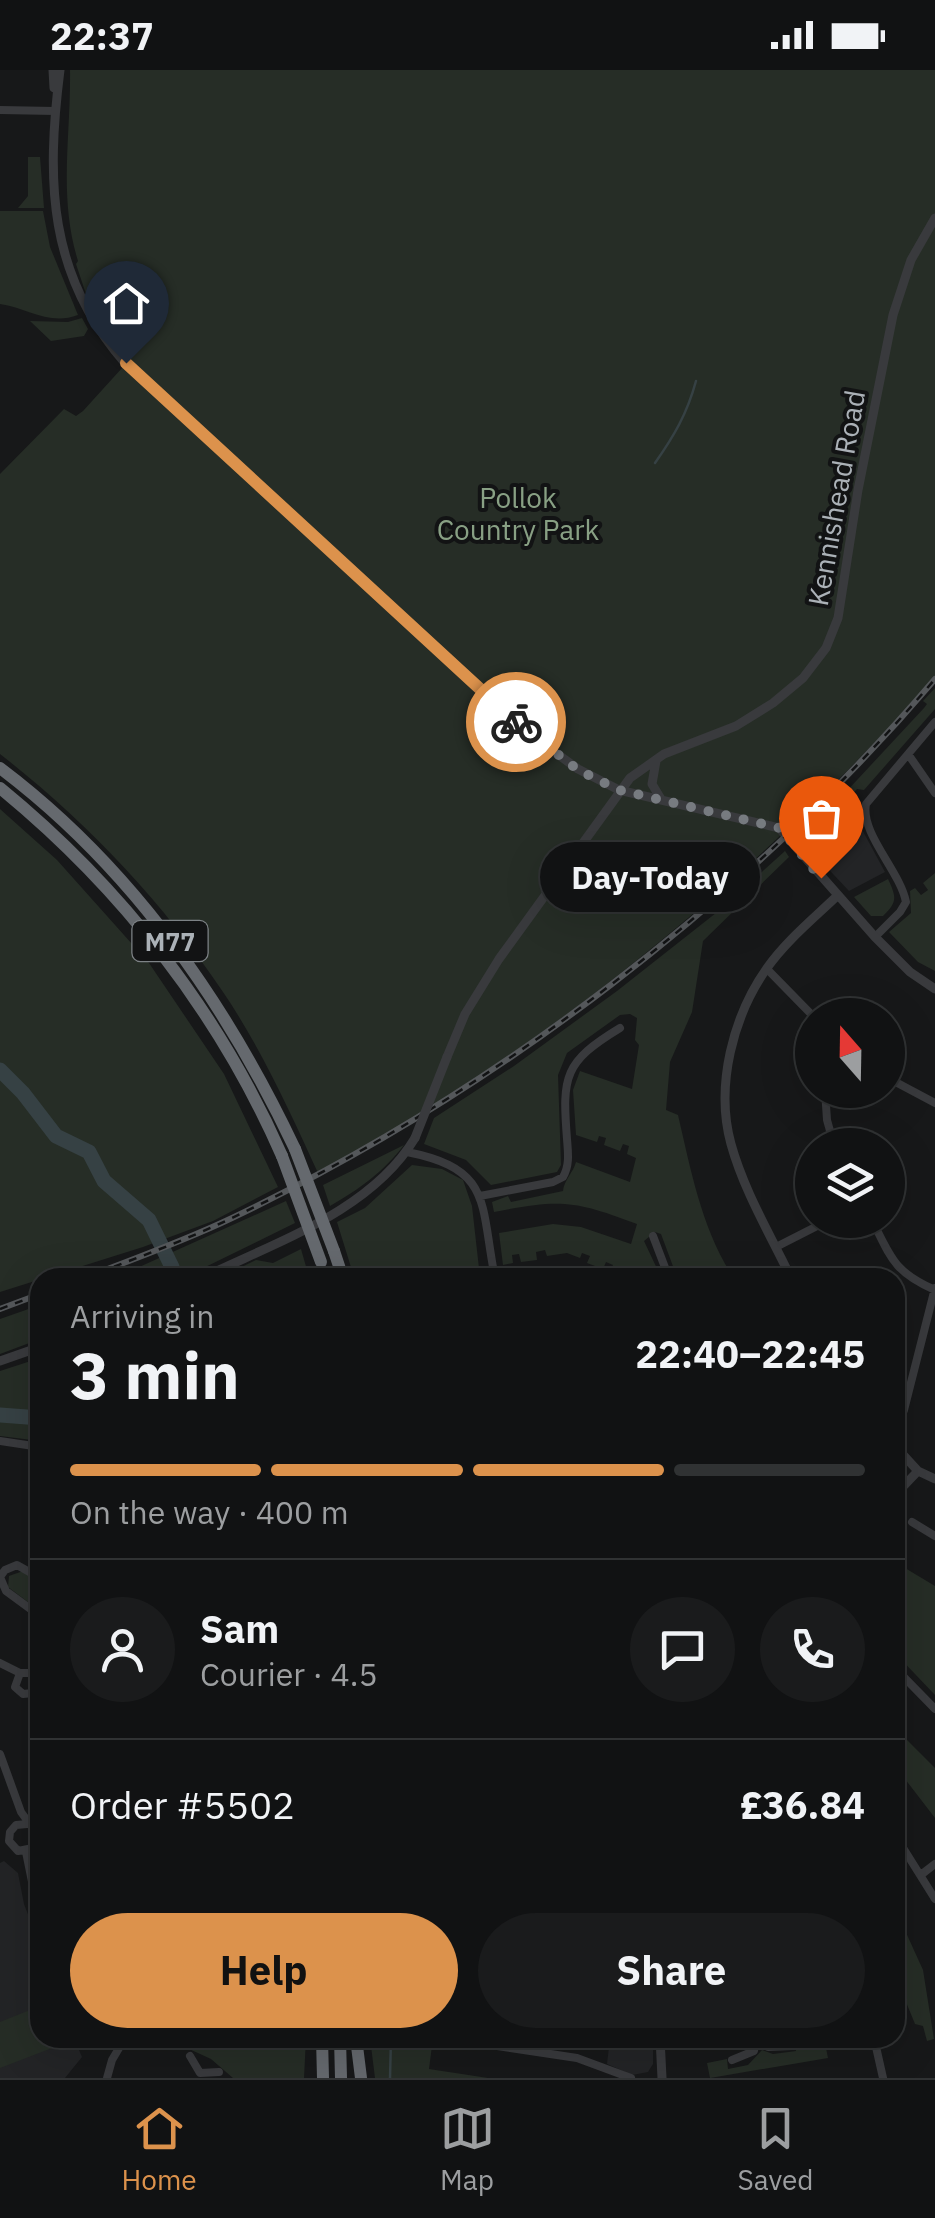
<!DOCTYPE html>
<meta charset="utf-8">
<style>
body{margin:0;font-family:"IBM Plex Sans",sans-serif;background:#1a1b1c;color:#f1f3f6;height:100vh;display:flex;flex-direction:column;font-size:38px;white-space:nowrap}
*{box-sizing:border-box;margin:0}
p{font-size:32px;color:#9c9ea0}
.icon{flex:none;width:55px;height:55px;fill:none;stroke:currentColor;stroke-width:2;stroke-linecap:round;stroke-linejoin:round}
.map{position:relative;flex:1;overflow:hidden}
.side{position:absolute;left:30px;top:1198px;width:875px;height:780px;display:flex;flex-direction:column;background:#111213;border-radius:30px;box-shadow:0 10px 40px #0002,0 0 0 2px #303233}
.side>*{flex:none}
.needle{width:65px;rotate:340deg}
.buttons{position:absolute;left:795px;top:928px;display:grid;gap:20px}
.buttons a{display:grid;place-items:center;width:110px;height:110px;border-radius:50%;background:#111213;box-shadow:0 10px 40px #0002,0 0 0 2px #303233;font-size:50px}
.pin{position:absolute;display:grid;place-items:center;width:85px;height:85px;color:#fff;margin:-102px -42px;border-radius:50% 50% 50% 0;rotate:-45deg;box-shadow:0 0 10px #0007}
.pin .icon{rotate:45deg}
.courier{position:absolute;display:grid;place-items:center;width:100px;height:100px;margin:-50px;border:8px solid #dc924c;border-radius:50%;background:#fff;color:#222;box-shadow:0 2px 12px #0007}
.bubble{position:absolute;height:70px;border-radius:35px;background:#111213;box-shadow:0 10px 40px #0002,0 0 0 2px #303233;font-size:32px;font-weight:700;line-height:70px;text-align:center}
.summary em{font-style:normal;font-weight:700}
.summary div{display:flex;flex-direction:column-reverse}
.summary{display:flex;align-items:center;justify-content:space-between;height:170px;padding:0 40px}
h1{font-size:65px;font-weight:700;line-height:75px}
.bar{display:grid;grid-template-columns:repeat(4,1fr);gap:15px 10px;align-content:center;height:120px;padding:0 40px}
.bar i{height:12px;border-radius:8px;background:#303233}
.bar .on{background:#dc924c}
.bar p{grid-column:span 4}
.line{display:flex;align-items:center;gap:25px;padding:0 40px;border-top:2px solid #303233}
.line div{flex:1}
.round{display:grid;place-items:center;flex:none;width:105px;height:105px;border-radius:52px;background:#1a1b1c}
.cta{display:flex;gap:20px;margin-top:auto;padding:20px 40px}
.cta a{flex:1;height:115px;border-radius:60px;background:#dc924c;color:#111;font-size:40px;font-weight:700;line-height:115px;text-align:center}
.cta a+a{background:#1a1b1c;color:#f1f3f6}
.status{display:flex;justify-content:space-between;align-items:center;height:70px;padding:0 50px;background:#111213;direction:ltr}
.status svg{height:28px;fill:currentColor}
.tab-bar{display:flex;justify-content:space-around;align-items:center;height:140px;border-top:2px solid #303233;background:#111213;font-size:28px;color:#9c9ea0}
.tab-bar a{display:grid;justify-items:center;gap:5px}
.tab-bar .on{color:#dc924c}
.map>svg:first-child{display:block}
</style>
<div class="status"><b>22:37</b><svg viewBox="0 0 49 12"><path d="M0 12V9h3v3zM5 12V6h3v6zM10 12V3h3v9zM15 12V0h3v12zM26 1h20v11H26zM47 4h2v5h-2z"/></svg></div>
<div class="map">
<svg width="935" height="2008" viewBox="0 0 935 2008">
<rect width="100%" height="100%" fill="#171819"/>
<path fill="#232426" d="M859 754 885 802 849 821 818 788Z
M4 1791 18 1803 24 1834 40 1876V1968H74L82 1987 65 2008H0V1793Z
M610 1968H653V1994L648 2002 632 2005 607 1994Z"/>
<path fill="#262d26" d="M70 0H935V608C756 806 552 976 318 1103 290 1042 261 978 223 922 162 831 86 751 0 684V404L64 339 76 346 83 341 132 287 101 244 91 239 76 194 78 191C58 126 71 67 70 0Z
M28 87H40L44 138H18L28 126Z
M0 141H43L50 177 78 245C49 256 28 238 0 234Z
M82 248 88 259 84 266 51 271 30 251 68 252Z
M935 618V639L864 720 857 719 837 741 834 734 845 727 844 724 924 638 927 634 923 631Z
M0 739 57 790 149 893 224 1004 278 1117 213 1151 143 1177 0 1222Z
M785 781 789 787 703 871 692 942 670 992 666 1040 678 1045C691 1101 702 1159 733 1207H677L661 1164 655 1162 644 1171 661 1207H625L610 1201 613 1195 606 1192 603 1199 587 1193 590 1186 582 1183 580 1188 567 1183 547 1186 545 1180 536 1182 537 1190 521 1192 519 1184 512 1185 513 1193 503 1195 499 1163 553 1154 581 1157 631 1174 637 1154C574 1130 560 1129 494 1142L492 1132 508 1126 511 1132 563 1121C564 1110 573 1103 576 1092L630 1112 636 1088 627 1084 629 1076 623 1074 620 1081 604 1075 606 1068 599 1066 597 1072 576 1065 573 1020 580 1001 632 1019 639 975 635 970 637 948 630 944 620 945 567 983 558 1005 561 1095 557 1102 491 1115 466 1090 424 1074 434 1048 514 996 617 921 721 839Z
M935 803V901L918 892 889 862 911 843 910 821 915 818 921 825 928 820 923 813Z
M888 809C897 828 897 832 883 846H871L854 827Z
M404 1075C383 1102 360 1119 330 1136L323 1115Z
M412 1095 442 1099 463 1110 472 1136 480 1207H354L337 1152 365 1138Z
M286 1131 295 1153 185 1207H117Z
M301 1179 309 1207H221L256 1190 273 1193Z
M40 1235V1269L0 1284V1249Z
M40 1288V1371L0 1366V1301Z
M895 1492 935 1516V1625L895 1583Z
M23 1501 40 1514V1537L36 1538 8 1517 9 1506Z
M895 1658 935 1698V1748L895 1696Z
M895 1847 898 1856H903L923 1900 934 1969 927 1971 923 1956 915 1954 895 1905Z
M40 1936V1968H57L60 1975 0 1998V1952Z
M165 1968H306L304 2008H233L211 1989Z
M370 1968H433L429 1999 488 2008H375Z
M818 1968H824L828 1988 710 2008 707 1993 727 1989 728 1999 748 1995 762 1980 773 1984 796 1981 795 1972Z"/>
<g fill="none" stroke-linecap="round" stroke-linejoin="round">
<path stroke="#364144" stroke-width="2.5" d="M655 393C674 366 687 344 696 311
M390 2008 391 1968"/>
<path stroke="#364144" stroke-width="15" d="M0 1000 23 1023 56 1066 89 1082 104 1111 149 1150 172 1197
M0 1345 40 1348"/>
<path stroke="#393a3d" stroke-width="8" d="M0 40 55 41
M908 684 935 723
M875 867 900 842 906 832C900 801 860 763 866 734L935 652
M767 899 812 945
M888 1008 935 1033
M825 1020 827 1050 834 1075
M407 1082C493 1099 480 1133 495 1208
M480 1126 553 1112 563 1107C570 1095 568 1082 567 1069 562 1006 564 992 620 958
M872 1150C891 1188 894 1202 935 1220
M653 1166 669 1208
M776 1177 829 1150
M895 1363 904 1340 935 1218
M0 1371 40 1377
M912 1452 935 1466
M40 1508 17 1495 5 1500 0 1507 6 1521 40 1546
M0 1593 20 1603H34L39 1612 33 1623 23 1624 15 1617 20 1603
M895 1598 935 1639
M0 1684 21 1742 37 1764 33 1778 18 1781 9 1771 10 1762 16 1755 27 1754
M895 1765 935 1829
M26 1782 40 1851
M922 1804 935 1794
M444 1968 577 1988 631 2008
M874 1968 883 2008
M757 1971 768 1977 792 1976
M190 1986 200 2003 219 2002
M732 1990 754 1981 756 1968
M107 2008 112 1990 125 1968"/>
<path stroke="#393a3d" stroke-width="9" d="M53 0 54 18
M60 0C46 111 48 205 125 293L538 670 578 699 619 720 779 758 875 867 910 902 935 919
M656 691 652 714 661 729
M447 987 465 944 499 889 630 708 664 684 736 656 773 633 803 608 826 578 838 548 858 420 893 245 911 190 935 148
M202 1208C276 1172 371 1141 415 1068
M791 1208C770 1164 744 1121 731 1074 715 1016 733 946 767 898 786 871 813 849 837 826
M0 1291 40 1277
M895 1376 918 1401 935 1409
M895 1425 918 1401
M660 1968 662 2008"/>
<path stroke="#65696e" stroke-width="12" d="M0 698C130 796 226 933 295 1079
M0 718C121 817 219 942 282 1086
M334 1181 343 1208
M322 1968 323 2008
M340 1968 341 2008
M356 1968 361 2008"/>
<g stroke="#54575a" stroke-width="6">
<path id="rail" d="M84 1208C134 1189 184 1171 232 1148 494 1023 747 830 935 609
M0 1239 40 1224"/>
</g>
<use href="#rail" stroke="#121314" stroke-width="2.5" stroke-dasharray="8" stroke-linecap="butt"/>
<path stroke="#393a3d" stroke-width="9" d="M415 1068 447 987"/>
<path stroke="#65696e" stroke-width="12" d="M295 1079 334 1181
M282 1086 321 1192"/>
</g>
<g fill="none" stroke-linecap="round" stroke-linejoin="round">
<path stroke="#777b80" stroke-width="10" stroke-dasharray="0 18" d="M516 652 578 700 619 720 780 758 821 808"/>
<path stroke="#dc924c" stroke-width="12" d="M126 293 516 652"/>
</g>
<g text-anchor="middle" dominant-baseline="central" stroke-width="8" stroke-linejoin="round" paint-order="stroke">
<rect fill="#121314" stroke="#7d8286" stroke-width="2.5" x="132.5" y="851" width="75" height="40" rx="8"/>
<g font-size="25" font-weight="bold" fill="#abb1b7">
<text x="170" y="871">M77</text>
</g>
<g font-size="28" fill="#88a084" stroke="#121314">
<text x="518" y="427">Pollok<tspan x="518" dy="32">Country Park</tspan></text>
</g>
<g font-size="28" fill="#abb1b7" stroke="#121314">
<text transform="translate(836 428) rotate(-80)">Kennishead Road</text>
</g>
</g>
</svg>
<div class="buttons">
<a><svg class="needle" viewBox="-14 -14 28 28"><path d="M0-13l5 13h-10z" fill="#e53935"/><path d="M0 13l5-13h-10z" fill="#9c9ea0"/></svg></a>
<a><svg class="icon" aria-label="layers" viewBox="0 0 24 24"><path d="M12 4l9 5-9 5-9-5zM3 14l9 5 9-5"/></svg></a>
</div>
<div class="pin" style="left:821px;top:808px;background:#ea580c"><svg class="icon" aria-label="bag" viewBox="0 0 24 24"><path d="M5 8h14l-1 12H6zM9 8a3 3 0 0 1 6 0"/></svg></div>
<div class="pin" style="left:126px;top:293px;background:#1f2937"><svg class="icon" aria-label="home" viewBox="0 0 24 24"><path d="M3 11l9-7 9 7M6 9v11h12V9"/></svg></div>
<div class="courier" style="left:516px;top:652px"><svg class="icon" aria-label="bike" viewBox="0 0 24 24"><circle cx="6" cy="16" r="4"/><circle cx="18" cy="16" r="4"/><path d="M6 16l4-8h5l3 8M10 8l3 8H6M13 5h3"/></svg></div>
<div class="bubble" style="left:540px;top:772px;width:220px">Day-Today</div>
<section class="side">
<div class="summary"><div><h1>3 min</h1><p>Arriving in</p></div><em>22:40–22:45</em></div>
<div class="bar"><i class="on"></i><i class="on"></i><i class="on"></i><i></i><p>On the way · 400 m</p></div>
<div class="line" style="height:180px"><a class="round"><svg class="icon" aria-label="person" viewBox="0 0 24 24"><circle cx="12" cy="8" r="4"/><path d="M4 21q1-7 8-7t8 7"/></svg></a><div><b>Sam</b><p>Courier · 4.5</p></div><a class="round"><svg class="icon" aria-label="chat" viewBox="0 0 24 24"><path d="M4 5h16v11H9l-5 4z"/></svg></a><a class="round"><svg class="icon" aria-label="phone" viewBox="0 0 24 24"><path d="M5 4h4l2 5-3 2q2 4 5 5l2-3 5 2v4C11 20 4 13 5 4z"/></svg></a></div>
<div class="line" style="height:130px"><div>Order #5502</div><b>£36.84</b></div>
<div class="cta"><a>Help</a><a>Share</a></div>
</section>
</div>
<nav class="tab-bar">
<a class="on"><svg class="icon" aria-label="home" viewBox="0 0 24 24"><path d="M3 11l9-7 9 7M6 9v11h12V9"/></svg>Home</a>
<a><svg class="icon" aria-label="map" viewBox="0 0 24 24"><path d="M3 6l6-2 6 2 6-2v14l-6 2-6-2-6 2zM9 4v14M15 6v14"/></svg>Map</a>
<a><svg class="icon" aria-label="saved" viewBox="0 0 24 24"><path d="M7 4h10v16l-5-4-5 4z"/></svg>Saved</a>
</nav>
